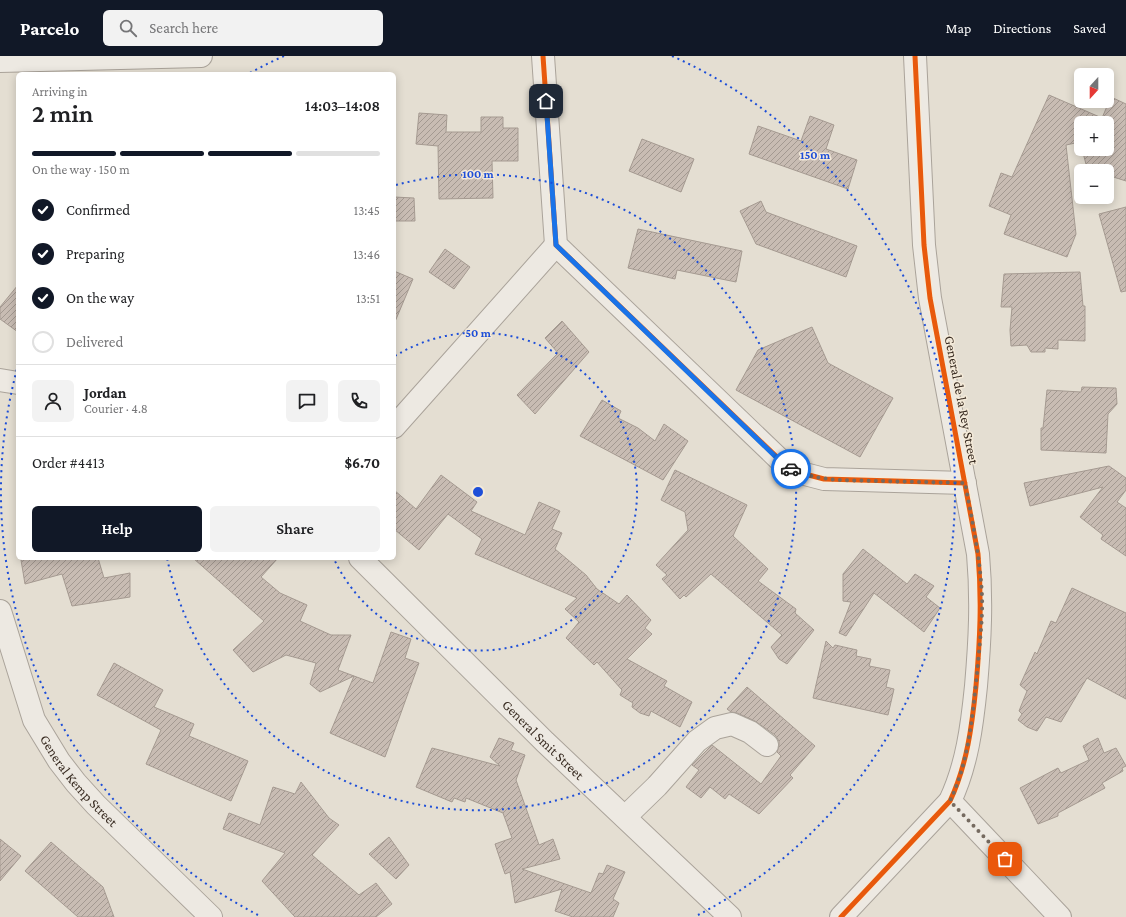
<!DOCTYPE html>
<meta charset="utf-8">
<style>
body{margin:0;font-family:"Crimson Pro",serif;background:#f2f2f2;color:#202124;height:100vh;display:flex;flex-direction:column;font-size:15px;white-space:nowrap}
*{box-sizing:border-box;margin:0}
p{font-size:13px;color:#757577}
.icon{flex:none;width:22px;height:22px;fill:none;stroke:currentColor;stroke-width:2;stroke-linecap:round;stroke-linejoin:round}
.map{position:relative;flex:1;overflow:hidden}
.side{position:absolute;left:16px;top:16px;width:380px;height:488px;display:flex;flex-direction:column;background:#fff;border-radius:6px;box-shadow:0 2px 10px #0003}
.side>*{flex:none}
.needle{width:26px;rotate:201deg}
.controls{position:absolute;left:1074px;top:12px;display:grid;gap:8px}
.controls a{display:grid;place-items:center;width:40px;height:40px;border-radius:6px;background:#fff;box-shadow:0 2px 10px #0003;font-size:20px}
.pin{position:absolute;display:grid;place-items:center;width:34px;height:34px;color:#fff;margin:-17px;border-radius:8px;box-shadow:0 2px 6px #0006}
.courier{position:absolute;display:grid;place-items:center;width:40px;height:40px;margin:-20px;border:3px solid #1a73e8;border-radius:50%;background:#fff;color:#222;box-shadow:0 1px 5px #0007}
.headline em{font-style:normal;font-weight:600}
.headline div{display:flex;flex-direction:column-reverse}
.headline{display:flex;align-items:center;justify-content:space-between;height:68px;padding:0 16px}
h1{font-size:26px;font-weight:600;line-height:30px}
.bar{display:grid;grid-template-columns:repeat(4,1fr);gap:6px 4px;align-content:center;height:48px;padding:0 16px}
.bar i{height:5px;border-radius:3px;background:#e0e0e0}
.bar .selected{background:#111827}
.bar p{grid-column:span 4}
.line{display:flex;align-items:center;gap:10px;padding:0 16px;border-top:1px solid #e0e0e0}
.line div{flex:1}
.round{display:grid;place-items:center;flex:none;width:42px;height:42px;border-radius:6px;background:#f2f2f2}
ol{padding:0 16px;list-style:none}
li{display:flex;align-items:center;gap:12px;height:44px}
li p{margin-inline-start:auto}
li .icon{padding:4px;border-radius:50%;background:#111827;color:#fff;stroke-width:4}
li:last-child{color:#757577}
li i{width:22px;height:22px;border:2px solid #e0e0e0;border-radius:50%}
.cta{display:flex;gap:8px;margin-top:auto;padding:8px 16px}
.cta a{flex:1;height:46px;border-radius:6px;background:#111827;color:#fff;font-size:16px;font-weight:600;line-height:46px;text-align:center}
.cta a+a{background:#f2f2f2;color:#202124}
header{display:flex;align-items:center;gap:24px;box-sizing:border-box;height:56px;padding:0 20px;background:#111827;color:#fff}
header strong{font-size:19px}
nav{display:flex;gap:22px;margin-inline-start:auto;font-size:14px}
.search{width:280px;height:36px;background:#f2f2f2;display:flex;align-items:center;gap:10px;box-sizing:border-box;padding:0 14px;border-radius:6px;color:#757577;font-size:15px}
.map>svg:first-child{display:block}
</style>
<header>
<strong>Parcelo</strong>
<div class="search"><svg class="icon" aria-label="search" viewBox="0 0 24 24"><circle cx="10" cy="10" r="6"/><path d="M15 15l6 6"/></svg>Search here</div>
<nav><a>Map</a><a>Directions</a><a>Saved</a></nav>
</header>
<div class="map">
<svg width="1126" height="861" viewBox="0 0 1126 861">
<defs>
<pattern id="building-hatch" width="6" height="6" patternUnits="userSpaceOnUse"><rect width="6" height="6" fill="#c8bcb3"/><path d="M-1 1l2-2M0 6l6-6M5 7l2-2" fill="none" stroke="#a39991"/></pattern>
</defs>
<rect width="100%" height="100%" fill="#e4ded2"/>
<path fill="url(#building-hatch)" stroke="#a59a91" d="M1049 39 1102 62 1111 41 1126 48V125L1107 119V115H1095L1087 112 1082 93H1107V67H1081V91L1080 86 1066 89 1076 178 1067 201 1004 178 1011 159 989 150 1001 117 1012 121Z
M419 57 447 59 446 76H481V61H503V72H518V105H492L493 142 439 143 438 90 416 88Z
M810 60 834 69 826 93 857 104 848 133 749 98 758 70 801 85Z
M642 83 694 103 681 136 629 115Z
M394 141 414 142 415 165H394Z
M761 145 766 156 857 190 846 221 756 188 740 155Z
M1126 151V235L1121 236 1099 158Z
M638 173 742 195 736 226 677 214 675 223 628 212Z
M445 193 470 211 454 233 429 216Z
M394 215 413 223 394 268Z
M1080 216 1083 250H1085V285L1058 284V293L1045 292V296H1031L1027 289 1011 290 1010 274 1012 251H1001L1004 218Z
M18 229V276L0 263V251Z
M562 265 589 296 535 358 517 339 558 297 545 282Z
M812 271 828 307 893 342 860 401 736 334 758 294Z
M1082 331 1116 332 1117 348 1108 358 1106 397 1041 394V372H1043L1047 334 1081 336Z
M602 344 621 355 618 362 638 372 655 385 664 368 688 385 663 424 580 380Z
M1109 410 1126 422V434L1117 446 1126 452V500L1101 483 1103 479 1080 461 1103 431 1030 450 1024 427Z
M675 414 747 449 733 480 768 513 758 525 796 553 795 557 814 574 787 608 779 603 771 591 782 579 711 518 686 541 684 539 680 543 662 523 667 519 656 509 688 474 685 456 661 444Z
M441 419 477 446 471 455 525 479 539 446 560 455 552 473 562 477 555 493 586 519 597 533 619 548 627 539 651 564 645 572 652 578 627 603 667 625 664 630 692 646 680 671 651 655 649 660 640 657 632 651 633 647 620 639 622 634 597 606 594 609 566 582 579 566 565 553 577 542 475 498 482 483 448 458 419 494 394 473V434L416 453Z
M863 493 907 528 915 518 934 530 926 541 940 552 924 576 874 537 846 580 839 577 851 546 843 545V518Z
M46 502H98L104 522 130 517V541L72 550 62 518 25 528 21 504Z
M193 502H278L261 521 280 537 307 549 300 565 331 579H351L338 614 354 620 320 636 310 628 316 607 286 599 253 616 233 594 264 565Z
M1072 532 1126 557V643L1087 622 1061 666 1046 661 1037 675 1027 671 1018 664 1022 658 1019 655 1027 635 1020 629 1035 596 1037 598 1051 565 1056 567Z
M391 576 411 583 405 602 419 607 385 701 330 677 354 620 373 627Z
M826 585 833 592 835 589 857 594 856 600 871 603 869 610 890 614 886 631 894 633 888 659 813 642Z
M114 607 163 634 154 651 194 668 189 680 248 705 231 745 146 708 161 674 97 639Z
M747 631 815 690 790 719 793 722 759 758 729 738 725 743 710 731 701 742 686 731 699 714 692 709 712 689 761 728 781 700 777 696 779 690V685L775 679 755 665 737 657 731 656 727 653Z
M499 682 514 687 511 694 525 699 516 724 539 789 553 783 560 803 522 813 591 837 599 817 603 818 607 809 625 816 613 843 619 847 613 861H573L555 855 562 833 515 847 510 816 505 818 495 788 512 782 503 757 466 742 465 746 454 742 452 746 416 731 432 692 500 710 490 701Z
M1098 682 1104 697 1116 692 1126 710 1122 712 1123 715 1102 727 1105 732 1058 757V760L1038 768 1020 732 1058 712 1061 717 1089 704 1083 690Z
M301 726 329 762 339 769 312 799 359 839 376 827 392 848 376 861H295L262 825 285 797 223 773 229 757 260 769 273 731 295 738Z
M389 781 409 809 396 823 369 798Z
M0 783 21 800 0 825Z
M51 786 103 831 114 861H78L25 815Z"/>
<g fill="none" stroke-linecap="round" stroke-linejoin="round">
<g stroke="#aaa39a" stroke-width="24">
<g id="minor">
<path d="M543 0 556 189 779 403 801 417 824 423 965 427"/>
<path d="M0 5 201 0"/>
<path d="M0 324 18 327"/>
<path d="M394 371 556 189"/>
<path id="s1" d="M360 502 545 686 730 861"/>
<path id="s2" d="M0 555 34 664 59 705 76 727 96 749 211 861"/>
<path d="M950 745 1060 861"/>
<path d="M625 761 657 730 697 685 715 672 732 668 750 676 767 689"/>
<path d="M841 861 950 745C967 709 972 670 976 630 980 584 982 544 978 498L930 242 924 189 915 0"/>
</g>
</g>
<use href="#minor" stroke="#ede9e2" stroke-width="22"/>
<g stroke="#f4ead9" stroke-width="8">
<path id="cycleway" d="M543 0 556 189 779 403 801 417 824 423 965 427
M841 861 950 745C967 709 972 670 976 630 980 584 982 544 978 498L930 242 924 189 915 0"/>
</g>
<use href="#cycleway" stroke="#e8590c" stroke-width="5"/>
</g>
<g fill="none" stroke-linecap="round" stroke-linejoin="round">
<path stroke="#756a60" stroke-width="4" stroke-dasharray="0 7.2" d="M791 413 814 421 836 424 965 427C972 464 980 501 982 539 983 565 979 592 977 618 972 662 969 705 950 745L1005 803"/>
<path stroke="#1a73e8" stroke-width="5" d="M546 45 556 189 779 404 791 413"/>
</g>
<g fill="none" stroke="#1d4ed8" stroke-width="2" stroke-dasharray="2 4">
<path d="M395 300A159 159 0 1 1 334 503"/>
<path d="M396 129A318 318 0 1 1 167 502"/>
<path d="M258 859A477 477 0 0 1 17 313M250 17A477 477 0 0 1 284 0M672 0A477 477 0 0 1 698 859"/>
</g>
<g text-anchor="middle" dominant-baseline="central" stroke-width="3" stroke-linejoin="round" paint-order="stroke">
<g font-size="14" fill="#392c22" stroke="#f4ead9">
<text transform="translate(962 344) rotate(79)">General de la Rey Street</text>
<text stroke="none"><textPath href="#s1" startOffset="258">General Smit Street</textPath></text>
<text stroke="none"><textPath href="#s2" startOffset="190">General Kemp Street</textPath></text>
</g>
</g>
<circle cx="478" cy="436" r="6" fill="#1d4ed8" stroke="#f4ead9" stroke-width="2"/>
<g font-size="12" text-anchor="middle" font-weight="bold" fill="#1d4ed8" stroke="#f4ead9" stroke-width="3" stroke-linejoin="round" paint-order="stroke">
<text x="815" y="103">150 m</text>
<text x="478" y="122">100 m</text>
<text x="478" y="281">50 m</text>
</g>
</svg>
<div class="controls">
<a><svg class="needle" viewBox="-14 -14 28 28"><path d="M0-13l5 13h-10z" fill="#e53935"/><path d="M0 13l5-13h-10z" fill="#757577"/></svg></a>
<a>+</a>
<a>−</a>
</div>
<div class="pin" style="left:1005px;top:803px;background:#ea580c"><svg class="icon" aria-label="bag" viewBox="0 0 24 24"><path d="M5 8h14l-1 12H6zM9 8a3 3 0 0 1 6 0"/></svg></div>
<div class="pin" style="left:546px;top:45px;background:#1f2937"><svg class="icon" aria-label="home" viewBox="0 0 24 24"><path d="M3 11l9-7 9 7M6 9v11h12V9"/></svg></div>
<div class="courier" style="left:791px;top:413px"><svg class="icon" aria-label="car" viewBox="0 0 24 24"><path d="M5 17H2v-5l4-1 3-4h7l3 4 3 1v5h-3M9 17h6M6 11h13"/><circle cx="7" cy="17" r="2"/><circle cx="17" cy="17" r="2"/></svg></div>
<section class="side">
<div class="headline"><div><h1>2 min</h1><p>Arriving in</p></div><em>14:03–14:08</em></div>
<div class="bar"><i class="selected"></i><i class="selected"></i><i class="selected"></i><i></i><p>On the way · 150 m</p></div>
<ol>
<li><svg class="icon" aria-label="check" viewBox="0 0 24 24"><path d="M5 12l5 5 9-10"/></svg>Confirmed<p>13:45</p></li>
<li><svg class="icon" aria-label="check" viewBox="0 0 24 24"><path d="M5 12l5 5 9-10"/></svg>Preparing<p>13:46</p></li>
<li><svg class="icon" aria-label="check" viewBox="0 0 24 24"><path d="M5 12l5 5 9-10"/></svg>On the way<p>13:51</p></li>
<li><i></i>Delivered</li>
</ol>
<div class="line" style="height:72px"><a class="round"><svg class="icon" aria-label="person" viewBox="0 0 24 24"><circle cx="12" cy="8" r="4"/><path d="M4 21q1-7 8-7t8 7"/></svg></a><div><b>Jordan</b><p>Courier · 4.8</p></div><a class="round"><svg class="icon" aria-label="chat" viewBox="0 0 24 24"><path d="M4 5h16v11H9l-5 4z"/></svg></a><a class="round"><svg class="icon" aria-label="phone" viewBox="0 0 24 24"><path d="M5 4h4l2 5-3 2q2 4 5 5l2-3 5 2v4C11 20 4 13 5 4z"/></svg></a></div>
<div class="line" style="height:52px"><div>Order #4413</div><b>$6.70</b></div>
<div class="cta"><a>Help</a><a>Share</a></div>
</section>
</div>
